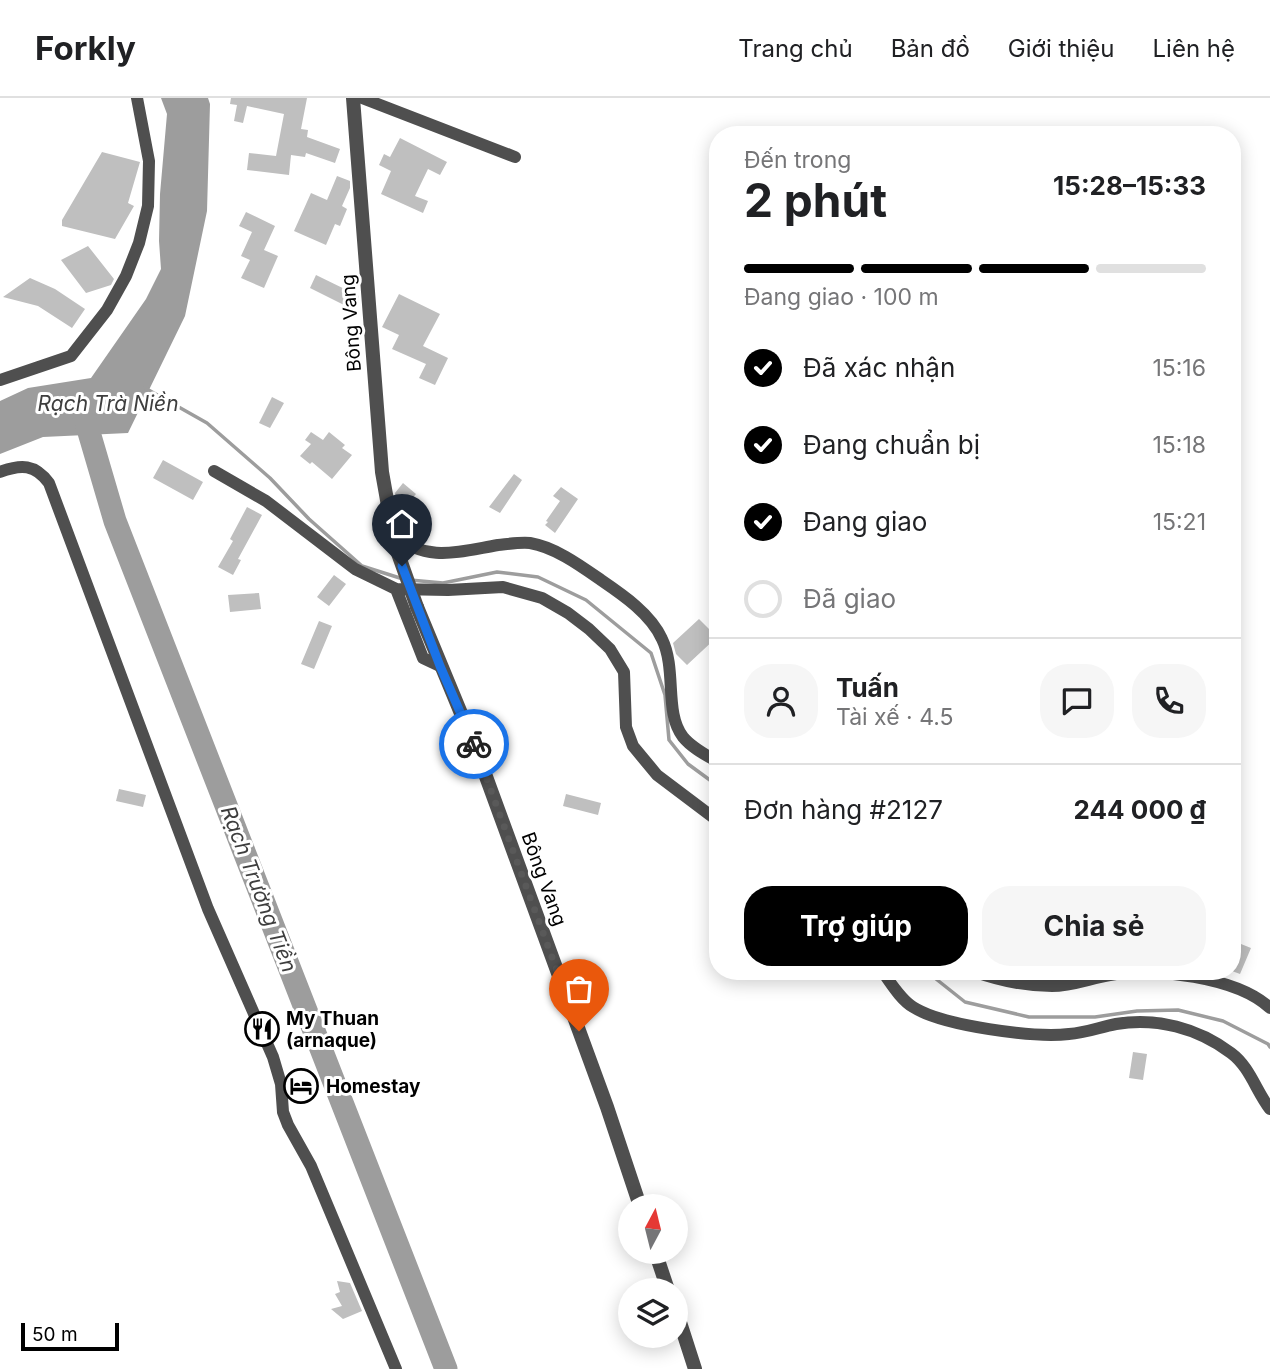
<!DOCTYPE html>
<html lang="vi">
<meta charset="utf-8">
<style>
body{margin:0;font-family:Inter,sans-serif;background:#f6f6f6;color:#202124;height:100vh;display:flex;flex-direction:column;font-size:26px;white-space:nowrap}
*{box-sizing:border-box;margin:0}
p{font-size:23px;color:#757577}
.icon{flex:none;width:38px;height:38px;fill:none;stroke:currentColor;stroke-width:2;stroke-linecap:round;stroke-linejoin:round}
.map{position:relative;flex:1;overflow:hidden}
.panel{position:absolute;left:709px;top:28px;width:532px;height:854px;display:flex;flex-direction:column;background:#fff;border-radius:28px;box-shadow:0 4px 18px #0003}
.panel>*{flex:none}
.needle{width:46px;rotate:7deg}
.fabs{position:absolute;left:618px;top:1096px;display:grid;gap:14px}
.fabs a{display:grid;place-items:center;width:70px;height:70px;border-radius:50%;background:#fff;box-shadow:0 4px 18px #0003;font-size:35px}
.scale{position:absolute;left:21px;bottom:18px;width:98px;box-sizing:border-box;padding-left:7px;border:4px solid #000;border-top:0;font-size:19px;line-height:24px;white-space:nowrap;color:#000;-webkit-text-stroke:5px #fff;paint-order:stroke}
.pin{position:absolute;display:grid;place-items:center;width:60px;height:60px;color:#fff;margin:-72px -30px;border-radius:50% 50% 50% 0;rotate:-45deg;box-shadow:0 0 7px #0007}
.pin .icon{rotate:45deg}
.courier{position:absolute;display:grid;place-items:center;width:70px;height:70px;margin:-35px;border:5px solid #1a73e8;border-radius:50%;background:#fff;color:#222;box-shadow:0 2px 9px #0007}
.overview em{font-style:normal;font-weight:700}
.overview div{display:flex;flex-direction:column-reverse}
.overview{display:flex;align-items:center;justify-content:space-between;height:119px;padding:0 35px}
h1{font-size:46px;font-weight:700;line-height:52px}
.bar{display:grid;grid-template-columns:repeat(4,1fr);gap:10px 7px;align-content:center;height:84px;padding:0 35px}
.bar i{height:9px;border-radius:5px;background:#e0e0e0}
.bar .active{background:#000}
.bar p{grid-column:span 4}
.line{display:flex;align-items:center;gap:18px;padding:0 35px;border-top:2px solid #e0e0e0}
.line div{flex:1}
.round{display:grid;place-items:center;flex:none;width:74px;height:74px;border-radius:28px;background:#f6f6f6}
ol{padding:0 35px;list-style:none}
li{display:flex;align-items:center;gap:21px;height:77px}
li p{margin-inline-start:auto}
li .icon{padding:7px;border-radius:50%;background:#000;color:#fff;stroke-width:4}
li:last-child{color:#757577}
li i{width:38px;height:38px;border:4px solid #e0e0e0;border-radius:50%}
.action{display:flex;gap:14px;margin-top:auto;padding:14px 35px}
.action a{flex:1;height:80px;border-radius:28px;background:#000;color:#fff;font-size:28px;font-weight:700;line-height:80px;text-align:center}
.action a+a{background:#f6f6f6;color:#202124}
header{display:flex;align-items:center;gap:42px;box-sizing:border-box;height:98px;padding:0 35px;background:#fff;border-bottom:2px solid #e0e0e0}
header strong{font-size:33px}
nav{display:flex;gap:38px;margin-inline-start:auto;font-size:24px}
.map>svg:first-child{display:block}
</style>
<header>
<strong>Forkly</strong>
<nav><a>Trang chủ</a><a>Bản đồ</a><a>Giới thiệu</a><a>Liên hệ</a></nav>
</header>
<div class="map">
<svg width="1270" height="1271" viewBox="0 0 1270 1271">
<rect width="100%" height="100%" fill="#fff"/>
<path fill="#9d9d9d" d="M161 0H208L210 6 207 113 185 218 128 335 43 339 0 356V303L28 290 91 280 146 201 161 171 159 143 160 96 167 16Z"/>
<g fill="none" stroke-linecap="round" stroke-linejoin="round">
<path stroke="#9d9d9d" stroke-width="3.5" d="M145 290 207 325 270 380 309 421 362 468 403 481
M410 482 443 485 497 474 538 479 586 502 651 555 665 597 669 642 688 666 718 688
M926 873 965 904 1029 919H1095L1137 913 1178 912 1223 923 1268 946 1270 949"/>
<path stroke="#9d9d9d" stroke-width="23" d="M81 307 115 423 446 1271"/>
</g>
<path fill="#bfbfbf" d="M231 0H307L301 31 308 32 307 39 340 51 335 65 306 55 305 59 291 57 289 77 247 72 249 55 276 58 284 16 247 8 243 25 234 23 237 7 230 6Z
M400 40 447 64 440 77 428 71 415 98 428 103 423 115 381 96 391 73 379 67 384 56 390 59Z
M102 54 140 64 128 105 134 108 115 141 62 128V122Z
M337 78 350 83V90L342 108 347 111 340 128 335 126 326 147 294 133 311 95 327 102Z
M246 114 275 128 264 152 278 158 264 190 241 180 250 162 241 158 252 134 239 128Z
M88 148 114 181 111 187 86 195 61 162Z
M316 177 359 198V203L354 212 310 190Z
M30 180 55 191 85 211 72 230 38 208 3 199Z
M399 196 440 216 423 248 448 260 435 287 419 280 426 266 392 251 399 237 382 229Z
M272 299 284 305 270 330 259 325Z
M311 334 323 342 329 334 345 347 342 350 352 357 332 381 312 364 310 366 300 358 311 346 305 342Z
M163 362 203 384 193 402 153 380Z
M514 376 522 382 500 415 489 409Z
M403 385 416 396 402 412 398 409 395 395Z
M561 389 578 401 555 435 545 427 548 424 546 423 560 403 553 398Z
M247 409 262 417 238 461 241 462 233 477 218 469 233 443 230 441Z
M334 477 346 486 329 508 317 499Z
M259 495 261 511 230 514 228 497Z
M699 521 717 539 687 567 676 556 673 545Z
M319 523 332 528 314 571 301 566Z
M119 691 146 697 143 709 116 703Z
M566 696 601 705 598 717 563 708Z
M1236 844 1251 850 1240 876 1232 873V854Z
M1133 954 1147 956 1143 982 1129 980Z
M337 1183 350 1185 362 1213 343 1221 331 1211 342 1208 335 1196 340 1194Z"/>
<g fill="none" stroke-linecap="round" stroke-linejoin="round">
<path stroke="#4f4f4f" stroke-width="12" d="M362 0 515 59
M0 282 71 258 107 212 126 178 139 145 148 108 149 63 137 0
M214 373 266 403 355 471 396 491 448 492 503 489 542 500 568 515 589 531 610 551 624 574 626 629 633 648 657 677 718 723
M0 374C21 366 35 366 49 385L208 811 273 959 281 986 283 1014 288 1027 311 1068 396 1271
M392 436C427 465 457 454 498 447 508 446 520 444 530 445 555 449 581 468 601 482 623 497 651 516 662 541 677 572 664 615 683 639 692 650 706 657 718 664
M396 491 423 560 440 568
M882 873C891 885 900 901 913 909 943 928 1034 940 1069 936 1086 935 1100 929 1116 926 1156 919 1198 930 1231 955 1250 969 1256 993 1270 1011
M973 873C998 882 1025 888 1052 888 1072 888 1091 880 1110 877 1154 869 1237 879 1270 910"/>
<path stroke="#4f4f4f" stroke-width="14" d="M353 0 382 374 395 447
M417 509 477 654 607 1009 640 1108
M655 1153 668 1192
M676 1212 695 1271"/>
<path stroke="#4f4f4f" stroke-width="14" d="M395 447 417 509"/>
</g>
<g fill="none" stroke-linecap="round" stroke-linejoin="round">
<path stroke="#595959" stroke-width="7" stroke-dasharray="0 12.6" d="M474 646 579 933"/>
<path stroke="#1a73e8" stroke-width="9" d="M402 468 440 568 474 646"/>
</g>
<defs>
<g id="restaurant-ring" transform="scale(1.75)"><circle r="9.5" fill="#fff" stroke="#000" stroke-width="1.5"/><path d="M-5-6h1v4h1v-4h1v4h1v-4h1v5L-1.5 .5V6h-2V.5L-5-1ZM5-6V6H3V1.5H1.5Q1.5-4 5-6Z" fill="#000"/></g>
<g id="hotel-ring" transform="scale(1.75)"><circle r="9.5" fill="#fff" stroke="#000" stroke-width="1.5"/><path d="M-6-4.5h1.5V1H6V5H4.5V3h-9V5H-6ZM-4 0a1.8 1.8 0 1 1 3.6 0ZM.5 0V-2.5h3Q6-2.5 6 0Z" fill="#000"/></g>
</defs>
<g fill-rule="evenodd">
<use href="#restaurant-ring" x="262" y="931"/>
<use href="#hotel-ring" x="301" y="988"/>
</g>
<g text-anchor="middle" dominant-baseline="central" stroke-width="6" stroke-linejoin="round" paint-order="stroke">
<g font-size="19" fill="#000" stroke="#fff">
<text transform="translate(351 225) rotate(-94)">Bông Vang</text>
<text transform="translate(544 781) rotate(70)">Bông Vang</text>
</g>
<g font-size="19" font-weight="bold" fill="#000" stroke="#fff" text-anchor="start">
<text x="286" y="920">My Thuan<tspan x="286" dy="22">(arnaque)</tspan></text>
<text x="326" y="988">Homestay</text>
</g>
<g font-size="21" font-style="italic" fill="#3e3e3e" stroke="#fff">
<text x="108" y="305">Rạch Trà Niền</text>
<text transform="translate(259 791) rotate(69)">Rạch Trường Tiền</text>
</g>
</g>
</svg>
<div class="fabs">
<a><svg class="needle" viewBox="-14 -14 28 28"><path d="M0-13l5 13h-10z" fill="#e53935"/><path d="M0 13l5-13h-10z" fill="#757577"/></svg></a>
<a><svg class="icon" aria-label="layers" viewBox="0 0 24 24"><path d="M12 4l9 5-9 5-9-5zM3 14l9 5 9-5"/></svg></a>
</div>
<div class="scale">50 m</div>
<div class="pin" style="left:579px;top:933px;background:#ea580c"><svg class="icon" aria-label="bag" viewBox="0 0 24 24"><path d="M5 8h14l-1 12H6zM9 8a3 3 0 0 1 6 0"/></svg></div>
<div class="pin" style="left:402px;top:468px;background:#1f2937"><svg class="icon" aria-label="home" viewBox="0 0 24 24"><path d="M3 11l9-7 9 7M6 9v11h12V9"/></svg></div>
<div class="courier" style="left:474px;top:646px"><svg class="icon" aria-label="bike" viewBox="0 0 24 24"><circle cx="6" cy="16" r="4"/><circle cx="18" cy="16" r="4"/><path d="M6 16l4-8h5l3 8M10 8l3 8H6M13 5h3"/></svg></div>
<section class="panel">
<div class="overview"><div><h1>2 phút</h1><p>Đến trong</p></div><em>15:28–15:33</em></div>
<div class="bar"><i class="active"></i><i class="active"></i><i class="active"></i><i></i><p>Đang giao · 100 m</p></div>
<ol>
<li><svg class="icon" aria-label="check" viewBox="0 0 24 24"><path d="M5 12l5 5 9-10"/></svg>Đã xác nhận<p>15:16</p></li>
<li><svg class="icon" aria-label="check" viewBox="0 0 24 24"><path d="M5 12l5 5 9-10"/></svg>Đang chuẩn bị<p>15:18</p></li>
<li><svg class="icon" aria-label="check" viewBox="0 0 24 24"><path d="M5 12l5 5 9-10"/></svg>Đang giao<p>15:21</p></li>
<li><i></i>Đã giao</li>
</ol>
<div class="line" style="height:126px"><a class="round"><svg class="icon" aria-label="person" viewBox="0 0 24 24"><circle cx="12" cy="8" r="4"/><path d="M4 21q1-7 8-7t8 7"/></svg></a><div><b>Tuấn</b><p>Tài xế · 4.5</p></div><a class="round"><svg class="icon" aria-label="chat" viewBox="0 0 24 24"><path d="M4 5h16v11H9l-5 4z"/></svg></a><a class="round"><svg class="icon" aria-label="phone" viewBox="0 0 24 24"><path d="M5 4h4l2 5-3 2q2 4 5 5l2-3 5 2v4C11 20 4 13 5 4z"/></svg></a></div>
<div class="line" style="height:91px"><div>Đơn hàng #2127</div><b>244 000 ₫</b></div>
<div class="action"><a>Trợ giúp</a><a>Chia sẻ</a></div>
</section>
</div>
